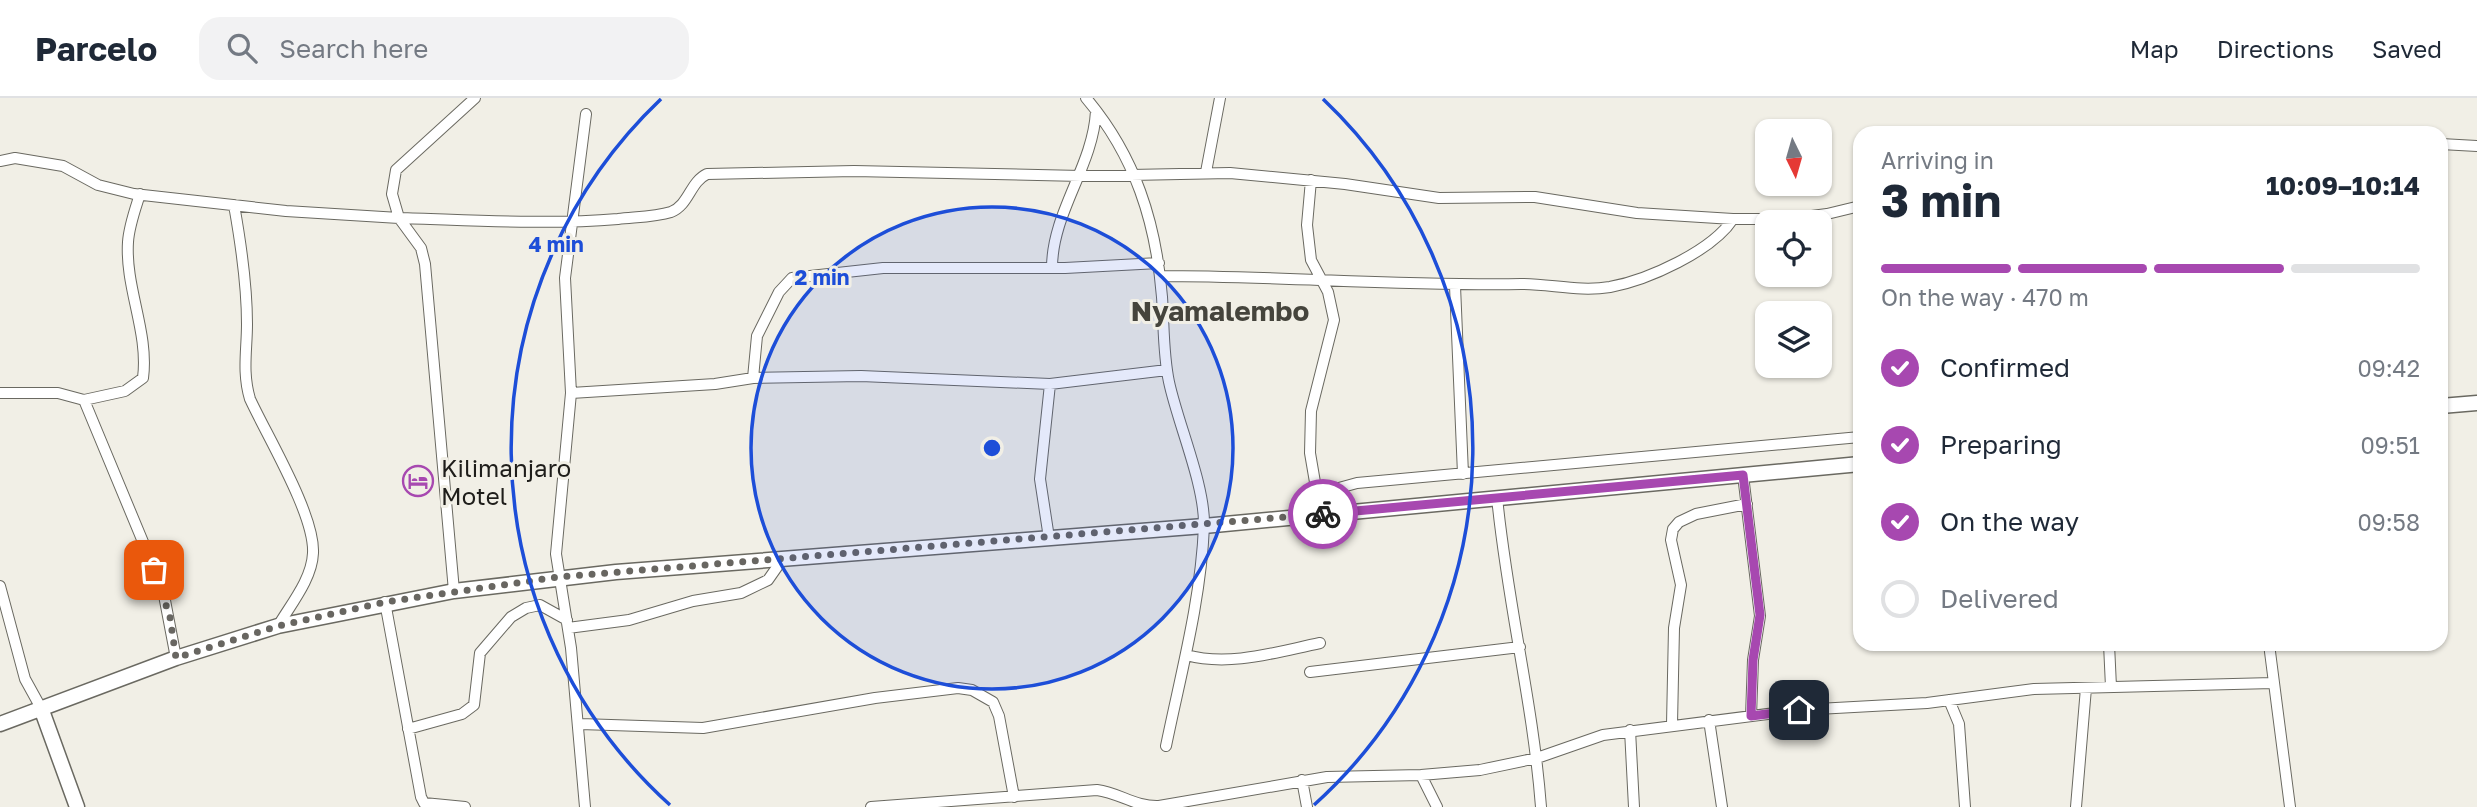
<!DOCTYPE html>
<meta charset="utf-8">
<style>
body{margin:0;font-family:"Golos Text",sans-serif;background:#f2f2f3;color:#1f2937;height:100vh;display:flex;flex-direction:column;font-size:26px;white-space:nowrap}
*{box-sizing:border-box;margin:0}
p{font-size:23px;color:#747a83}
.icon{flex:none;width:38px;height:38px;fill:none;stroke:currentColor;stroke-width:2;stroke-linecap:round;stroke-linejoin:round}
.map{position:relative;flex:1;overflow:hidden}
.panel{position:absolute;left:1853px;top:28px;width:595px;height:525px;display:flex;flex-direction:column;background:#fff;border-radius:21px;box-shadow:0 2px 5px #0004}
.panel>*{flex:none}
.needle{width:46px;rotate:175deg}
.tools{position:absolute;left:1755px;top:21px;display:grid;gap:14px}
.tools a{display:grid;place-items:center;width:77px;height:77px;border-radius:14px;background:#fff;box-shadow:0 2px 5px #0004;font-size:35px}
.pin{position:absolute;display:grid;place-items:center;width:60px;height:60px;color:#fff;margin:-30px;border-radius:14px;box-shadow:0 4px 10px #0006}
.courier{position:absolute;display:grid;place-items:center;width:70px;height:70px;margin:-35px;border:5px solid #a748b0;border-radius:50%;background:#fff;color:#222;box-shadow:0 2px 9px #0007}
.overview em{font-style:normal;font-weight:700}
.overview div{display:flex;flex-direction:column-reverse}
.overview{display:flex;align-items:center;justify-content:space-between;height:119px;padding:0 28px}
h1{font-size:46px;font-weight:700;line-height:52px}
.bar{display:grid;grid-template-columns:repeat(4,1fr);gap:10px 7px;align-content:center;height:84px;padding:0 28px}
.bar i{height:9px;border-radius:5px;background:#e0e1e3}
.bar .current{background:#a748b0}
.bar p{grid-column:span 4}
ol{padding:0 28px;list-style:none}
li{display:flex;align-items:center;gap:21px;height:77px}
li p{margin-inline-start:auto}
li .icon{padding:7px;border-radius:50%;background:#a748b0;color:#fff;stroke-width:4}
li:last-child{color:#747a83}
li i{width:38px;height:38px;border:4px solid #e0e1e3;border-radius:50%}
header{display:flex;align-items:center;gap:42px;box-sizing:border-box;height:98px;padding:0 35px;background:#fff;border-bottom:2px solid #e0e1e3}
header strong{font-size:33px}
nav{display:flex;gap:38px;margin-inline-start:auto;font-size:24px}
.search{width:490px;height:63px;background:#f2f2f3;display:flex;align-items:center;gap:18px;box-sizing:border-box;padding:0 24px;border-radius:21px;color:#747a83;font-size:26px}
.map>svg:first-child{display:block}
</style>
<header>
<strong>Parcelo</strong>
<div class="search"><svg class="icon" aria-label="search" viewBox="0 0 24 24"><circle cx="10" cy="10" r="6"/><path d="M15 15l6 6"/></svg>Search here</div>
<nav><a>Map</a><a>Directions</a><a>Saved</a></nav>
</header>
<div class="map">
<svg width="2477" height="709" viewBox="0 0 2477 709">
<rect width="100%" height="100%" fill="#f1efe6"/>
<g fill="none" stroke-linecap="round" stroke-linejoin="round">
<g stroke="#6a6961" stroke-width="12">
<path id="street" d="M475 0 396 72 392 96 399 120C471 122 546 127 618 121 635 119 655 119 671 114 689 107 690 84 707 76L854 73 1081 78 1230 75 1345 86 1439 100 1535 99 1637 115 1733 121H1789L1827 116 1860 108
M1086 0C1135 58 1156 124 1162 199 1164 227 1163 256 1169 284 1178 326 1205 387 1204 428 1201 502 1181 575 1166 648
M2441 46 2477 48
M0 63 15 60 63 68 98 87 134 96 286 113 399 120 421 150 425 166 454 493
M1206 74 1220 0
M1311 82 1307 127 1311 162 1328 194 1334 222 1311 313 1310 355 1317 396
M234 107C241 146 247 186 247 226 247 252 242 274 250 301 267 338 315 417 313 455 312 481 291 506 278 528
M1052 170C1052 114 1093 69 1096 13
M1160 178C1281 178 1400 188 1521 186 1551 186 1579 194 1610 189 1648 182 1712 153 1733 121
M1455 188 1463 376
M753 280 757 238 779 194 792 180 883 170H1065L1159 165
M0 295H58L84 302 163 492 176 560
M571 295 715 286 753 280 861 278 1050 286 1167 272
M84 302 125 293 143 280C149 234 125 190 128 144 129 128 135 112 140 96
M1743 377 1760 518 1753 562 1751 618
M1497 399C1507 504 1533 604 1541 709
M1294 419 1317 396 1357 385 1860 339
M1049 440 1040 381 1050 286
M0 488 25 581 41 610
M385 504 421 699 424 705 465 709
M568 530 629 522 693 503 741 495 768 482 782 462
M2109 546 2111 589
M2269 546 2290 709
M1186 557C1230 569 1276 554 1320 545
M1310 574 1520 549
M1949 602 1959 626 1965 709
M1709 622 1722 709
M580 626 703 630 875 600 958 590 972 592 993 604 999 618 1014 699
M1672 626 1674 530 1681 487 1671 442 1673 431 1679 424 1696 416 1747 406
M408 631 462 616 474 607 480 555 511 519 526 510 540 507 567 522
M1630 632 1634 709
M1421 677 1437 709
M1302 682 1307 709
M585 709 571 550 556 456 571 295 565 180 586 16
M871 709 1097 692C1120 695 1135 709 1159 708L1327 679 1421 677 1480 672 1537 660 1603 637 1799 612 1927 605 2034 591 2273 585
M2076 709 2086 590"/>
</g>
<g stroke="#6a6961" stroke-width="17">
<path id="secondary" d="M2441 308 2477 305
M41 610 77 709
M0 626 176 560 278 528 454 493 616 474 1204 428 1860 366"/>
</g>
<use href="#street" stroke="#fff" stroke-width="10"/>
<use href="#secondary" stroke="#fff" stroke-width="14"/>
</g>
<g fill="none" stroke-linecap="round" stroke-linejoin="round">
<path stroke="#686661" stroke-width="7" stroke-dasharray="0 12.6" d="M154 472 170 519 176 560 278 528 385 504 558 479 1323 416"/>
<path stroke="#a748b0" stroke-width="9" d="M1323 416 1743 377 1760 517 1753 562 1751 618 1799 612"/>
</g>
<circle cx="992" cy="350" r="241" fill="#1d4ed8" fill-opacity=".12"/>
<g fill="none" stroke="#1d4ed8" stroke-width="3.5">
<circle cx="992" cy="350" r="241"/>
<path d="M670 707A481 481 0 0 1 661 1M1323 1A481 481 0 0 1 1314 707"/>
</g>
<defs>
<g id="hotel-ring" transform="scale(1.575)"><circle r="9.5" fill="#f1efe6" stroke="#a748b0" stroke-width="1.5"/><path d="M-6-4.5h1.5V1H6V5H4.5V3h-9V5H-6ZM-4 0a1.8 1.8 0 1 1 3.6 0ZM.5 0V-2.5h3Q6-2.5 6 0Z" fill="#a748b0"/></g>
</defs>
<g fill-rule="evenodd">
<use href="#hotel-ring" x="418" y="383"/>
</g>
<g text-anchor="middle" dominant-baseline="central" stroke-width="6" stroke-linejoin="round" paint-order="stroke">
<g font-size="24" fill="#1e1d1a" stroke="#f1efe6" text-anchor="start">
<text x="441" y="369">Kilimanjaro<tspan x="441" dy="28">Motel</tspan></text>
</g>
<g font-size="28" font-weight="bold" fill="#45443c" stroke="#f1efe6">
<text x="1220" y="212">Nyamalembo</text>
</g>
</g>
<circle cx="992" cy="350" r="10" fill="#1d4ed8" stroke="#f1efe6" stroke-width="3.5"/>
<g font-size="21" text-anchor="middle" font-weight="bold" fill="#1d4ed8" stroke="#f1efe6" stroke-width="6" stroke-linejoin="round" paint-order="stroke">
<text x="556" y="154">4 min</text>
<text x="822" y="187">2 min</text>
</g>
</svg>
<div class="tools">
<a><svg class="needle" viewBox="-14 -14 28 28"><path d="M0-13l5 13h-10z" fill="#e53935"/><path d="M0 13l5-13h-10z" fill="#747a83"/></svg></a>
<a><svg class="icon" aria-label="locate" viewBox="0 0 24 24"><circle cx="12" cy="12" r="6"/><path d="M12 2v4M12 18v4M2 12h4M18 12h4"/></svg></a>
<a><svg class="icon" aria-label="layers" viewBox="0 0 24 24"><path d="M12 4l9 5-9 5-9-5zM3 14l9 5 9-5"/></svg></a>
</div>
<div class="pin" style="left:154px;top:472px;background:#ea580c"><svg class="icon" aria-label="bag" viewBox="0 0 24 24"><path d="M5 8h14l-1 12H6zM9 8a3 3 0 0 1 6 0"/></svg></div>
<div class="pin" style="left:1799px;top:612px;background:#1f2937"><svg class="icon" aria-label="home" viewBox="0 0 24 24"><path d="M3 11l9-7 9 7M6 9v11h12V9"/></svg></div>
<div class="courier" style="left:1323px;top:416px"><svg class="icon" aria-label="bike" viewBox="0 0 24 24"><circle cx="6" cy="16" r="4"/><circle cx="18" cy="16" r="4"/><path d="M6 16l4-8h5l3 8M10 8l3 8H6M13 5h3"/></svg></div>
<section class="panel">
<div class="overview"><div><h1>3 min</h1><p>Arriving in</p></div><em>10:09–10:14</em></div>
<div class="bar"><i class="current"></i><i class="current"></i><i class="current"></i><i></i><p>On the way · 470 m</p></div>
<ol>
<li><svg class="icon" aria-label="check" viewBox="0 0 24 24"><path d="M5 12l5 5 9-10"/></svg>Confirmed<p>09:42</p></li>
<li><svg class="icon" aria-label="check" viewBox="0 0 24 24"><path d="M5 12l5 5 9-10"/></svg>Preparing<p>09:51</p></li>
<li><svg class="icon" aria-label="check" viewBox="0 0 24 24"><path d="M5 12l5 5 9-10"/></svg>On the way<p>09:58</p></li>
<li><i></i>Delivered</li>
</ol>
</section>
</div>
